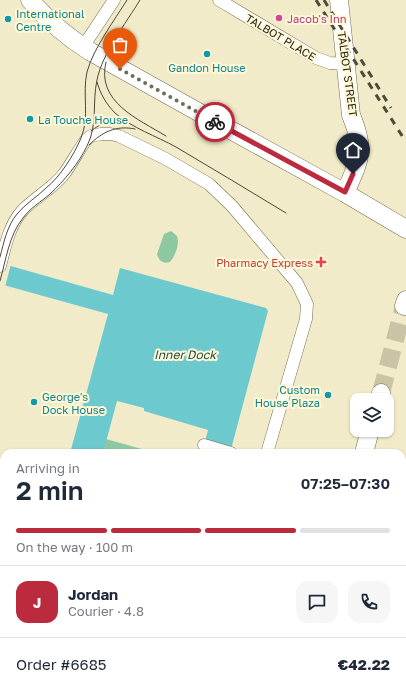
<!DOCTYPE html>
<meta charset="utf-8">
<style>
body{margin:0;font-family:"Golos Text",sans-serif;background:#f6f6f7;color:#1f2937;height:100vh;display:flex;flex-direction:column;font-size:15px;white-space:nowrap}
*{box-sizing:border-box;margin:0}
p{font-size:13px;color:#747a83}
.icon{flex:none;width:22px;height:22px;fill:none;stroke:currentColor;stroke-width:2;stroke-linecap:round;stroke-linejoin:round}
.map{position:relative;flex:1;overflow:hidden}
.details{position:absolute;left:0px;top:449px;width:406px;height:248px;display:flex;flex-direction:column;background:#fff;border-radius:12px 12px 0 0;box-shadow:0 1px 3px #0004}
.details>*{flex:none}
.controls{position:absolute;left:350px;top:393px;display:grid;gap:8px}
.controls a{display:grid;place-items:center;width:44px;height:44px;border-radius:8px;background:#fff;box-shadow:0 1px 3px #0004;font-size:20px}
.pin{position:absolute;display:grid;place-items:center;width:34px;height:34px;color:#fff;margin:-41px -17px;border-radius:50% 50% 50% 0;rotate:-45deg;box-shadow:0 0 4px #0007}
.pin .icon{rotate:45deg}
.courier{position:absolute;display:grid;place-items:center;width:40px;height:40px;margin:-20px;border:3px solid #bb2a3d;border-radius:50%;background:#fff;color:#222;box-shadow:0 1px 5px #0007}
.summary em{font-style:normal;font-weight:600}
.summary div{display:flex;flex-direction:column-reverse}
.summary{display:flex;align-items:center;justify-content:space-between;height:68px;padding:0 16px}
h1{font-size:26px;font-weight:600;line-height:30px}
.bar{display:grid;grid-template-columns:repeat(4,1fr);gap:6px 4px;align-content:center;height:48px;padding:0 16px}
.bar i{height:5px;border-radius:3px;background:#e0e1e3}
.bar .current{background:#bb2a3d}
.bar p{grid-column:span 4}
.line{display:flex;align-items:center;gap:10px;padding:0 16px;border-top:1px solid #e0e1e3}
.line div{flex:1}
.round{display:grid;place-items:center;flex:none;width:42px;height:42px;border-radius:12px;background:#f6f6f7}
.map>svg:first-child{display:block}
</style>
<div class="map">
<svg width="406" height="697" viewBox="0 0 406 697">
<rect width="100%" height="100%" fill="#f2ebc9"/>
<path fill="#8ec8a3" d="M171 231 177 236C180 244 175 256 170 262 163 264 159 261 157 254L164 234Z
M106 439 156 453H103Z
M30 693H77L76 697H29Z"/>
<path fill="#6cc9ce" d="M0 263 113 295 120 268 266 308 268 311 230 453H202L208 430 144 411V408L117 401 103 453H70L108 314 0 284Z"/>
<path fill="#f2ebc9" d="M0 261 11 264 5 287 0 286Z"/>
<g fill="none" stroke-linecap="round" stroke-linejoin="round">
<path stroke="#cac4a6" stroke-width="18" stroke-dasharray="18 9" stroke-linecap="butt" d="M381 393 404 306"/>
<g stroke="#746d50" stroke-width="13">
<path id="street" d="M219 0 316 58 330 63 345 64
M83 47 114 0
M0 266C5 247 9 225 23 210 36 197 53 188 64 174 72 163 78 151 86 140L91 136 101 134H110L119 136 166 159 209 184 232 206 297 283 307 304 306 319 267 453
M204 445 231 453"/>
</g>
<g stroke="#746d50" stroke-width="19">
<path id="secondary" d="M30 0C49 22 67 37 91 52L218 123 345 193 406 229
M339 0 351 115C366 151 360 159 345 193
M404 306 406 300
M379 400 381 393
M364 453 370 430
M0 627 4 628
M229 693 244 697
M175 697 177 693
M296 697 298 693"/>
</g>
<use href="#street" stroke="#fff" stroke-width="12"/>
<use href="#secondary" stroke="#fff" stroke-width="18"/>
<path stroke="#4d4a39" stroke-width="1" d="M106 62C96 102 138 119 166 136
M97 82C100 93 106 104 115 113 132 128 156 136 176 147 213 169 250 191 286 213
M91 131C101 123 112 119 126 120
M89 145C102 132 116 125 135 129
M0 257C4 242 7 226 17 214 25 204 37 197 46 188 60 177 74 155 81 138 90 117 82 94 87 72 93 49 114 21 127 0
M0 281C6 260 9 235 23 218 30 208 41 202 50 194 64 181 79 163 87 146 98 125 92 102 97 80 102 54 126 23 140 0"/>
<path stroke="#4d4a39" stroke-width="3" stroke-dasharray="7 7" stroke-linecap="butt" d="M316 0 406 142
M324 0 391 108"/>
</g>
<g fill="none" stroke-linecap="round" stroke-linejoin="round">
<path stroke="#6f6c57" stroke-width="4" stroke-dasharray="0 7.2" d="M120 69 215 122"/>
<path stroke="#bb2a3d" stroke-width="5" d="M215 122 345 192 353 174"/>
</g>
<circle fill="#d1479c" stroke="#fff8d6" stroke-width="1.5" cx="279" cy="18" r="4"/>
<g fill="#0f9aa8" stroke="#fff8d6" stroke-width="1.5">
<circle cx="8" cy="19" r="4"/>
<circle cx="207" cy="54" r="4"/>
<circle cx="30" cy="119" r="4"/>
<circle cx="328" cy="395" r="4"/>
<circle cx="34" cy="402" r="4"/>
</g>
<path fill="#e0444e" stroke="#fff8d6" stroke-width="1.5" d="M319 256h4v4h4v4h-4v4h-4v-4h-4v-4h4z"/>
<g text-anchor="middle" dominant-baseline="central" stroke-width="4" stroke-linejoin="round" paint-order="stroke">
<g font-size="11" fill="#0d838f" stroke="#fff8d6" text-anchor="start">
<text x="16" y="13">International<tspan x="16" dy="13">Centre</tspan></text>
<text x="207" y="67" text-anchor="middle">Gandon House</text>
<text x="38" y="119">La Touche House</text>
<text x="320" y="389" text-anchor="end">Custom<tspan x="320" dy="13">House Plaza</tspan></text>
<text x="42" y="396">George's<tspan x="42" dy="13">Dock House</tspan></text>
</g>
<g font-size="11" fill="#b23c85" stroke="#fff8d6" text-anchor="start">
<text x="287" y="18">Jacob's Inn</text>
</g>
<g font-size="11" fill="#29271a" stroke="#fff8d6">
<text transform="translate(281 37) rotate(31)">TALBOT PLACE</text>
<text transform="translate(348 74) rotate(82)">TALBOT STREET</text>
</g>
<g font-size="11" fill="#be3a42" stroke="#fff8d6" text-anchor="end">
<text x="313" y="262">Pharmacy Express</text>
</g>
<g font-size="12" font-style="italic" fill="#224d4f" stroke="#fff8d6">
<text x="185" y="354">Inner Dock</text>
</g>
</g>
</svg>
<div class="controls">
<a><svg class="icon" aria-label="layers" viewBox="0 0 24 24"><path d="M12 4l9 5-9 5-9-5zM3 14l9 5 9-5"/></svg></a>
</div>
<div class="pin" style="left:120px;top:69px;background:#ea580c"><svg class="icon" aria-label="bag" viewBox="0 0 24 24"><path d="M5 8h14l-1 12H6zM9 8a3 3 0 0 1 6 0"/></svg></div>
<div class="pin" style="left:353px;top:174px;background:#1f2937"><svg class="icon" aria-label="home" viewBox="0 0 24 24"><path d="M3 11l9-7 9 7M6 9v11h12V9"/></svg></div>
<div class="courier" style="left:215px;top:122px"><svg class="icon" aria-label="bike" viewBox="0 0 24 24"><circle cx="6" cy="16" r="4"/><circle cx="18" cy="16" r="4"/><path d="M6 16l4-8h5l3 8M10 8l3 8H6M13 5h3"/></svg></div>
<section class="details">
<div class="summary"><div><h1>2 min</h1><p>Arriving in</p></div><em>07:25–07:30</em></div>
<div class="bar"><i class="current"></i><i class="current"></i><i class="current"></i><i></i><p>On the way · 100 m</p></div>
<div class="line" style="height:72px"><b class="round" style="background:#bb2a3d;color:#fff">J</b><div><b>Jordan</b><p>Courier · 4.8</p></div><a class="round"><svg class="icon" aria-label="chat" viewBox="0 0 24 24"><path d="M4 5h16v11H9l-5 4z"/></svg></a><a class="round"><svg class="icon" aria-label="phone" viewBox="0 0 24 24"><path d="M5 4h4l2 5-3 2q2 4 5 5l2-3 5 2v4C11 20 4 13 5 4z"/></svg></a></div>
<div class="line" style="height:52px"><div>Order #6685</div><b>€42.22</b></div>
</section>
</div>
